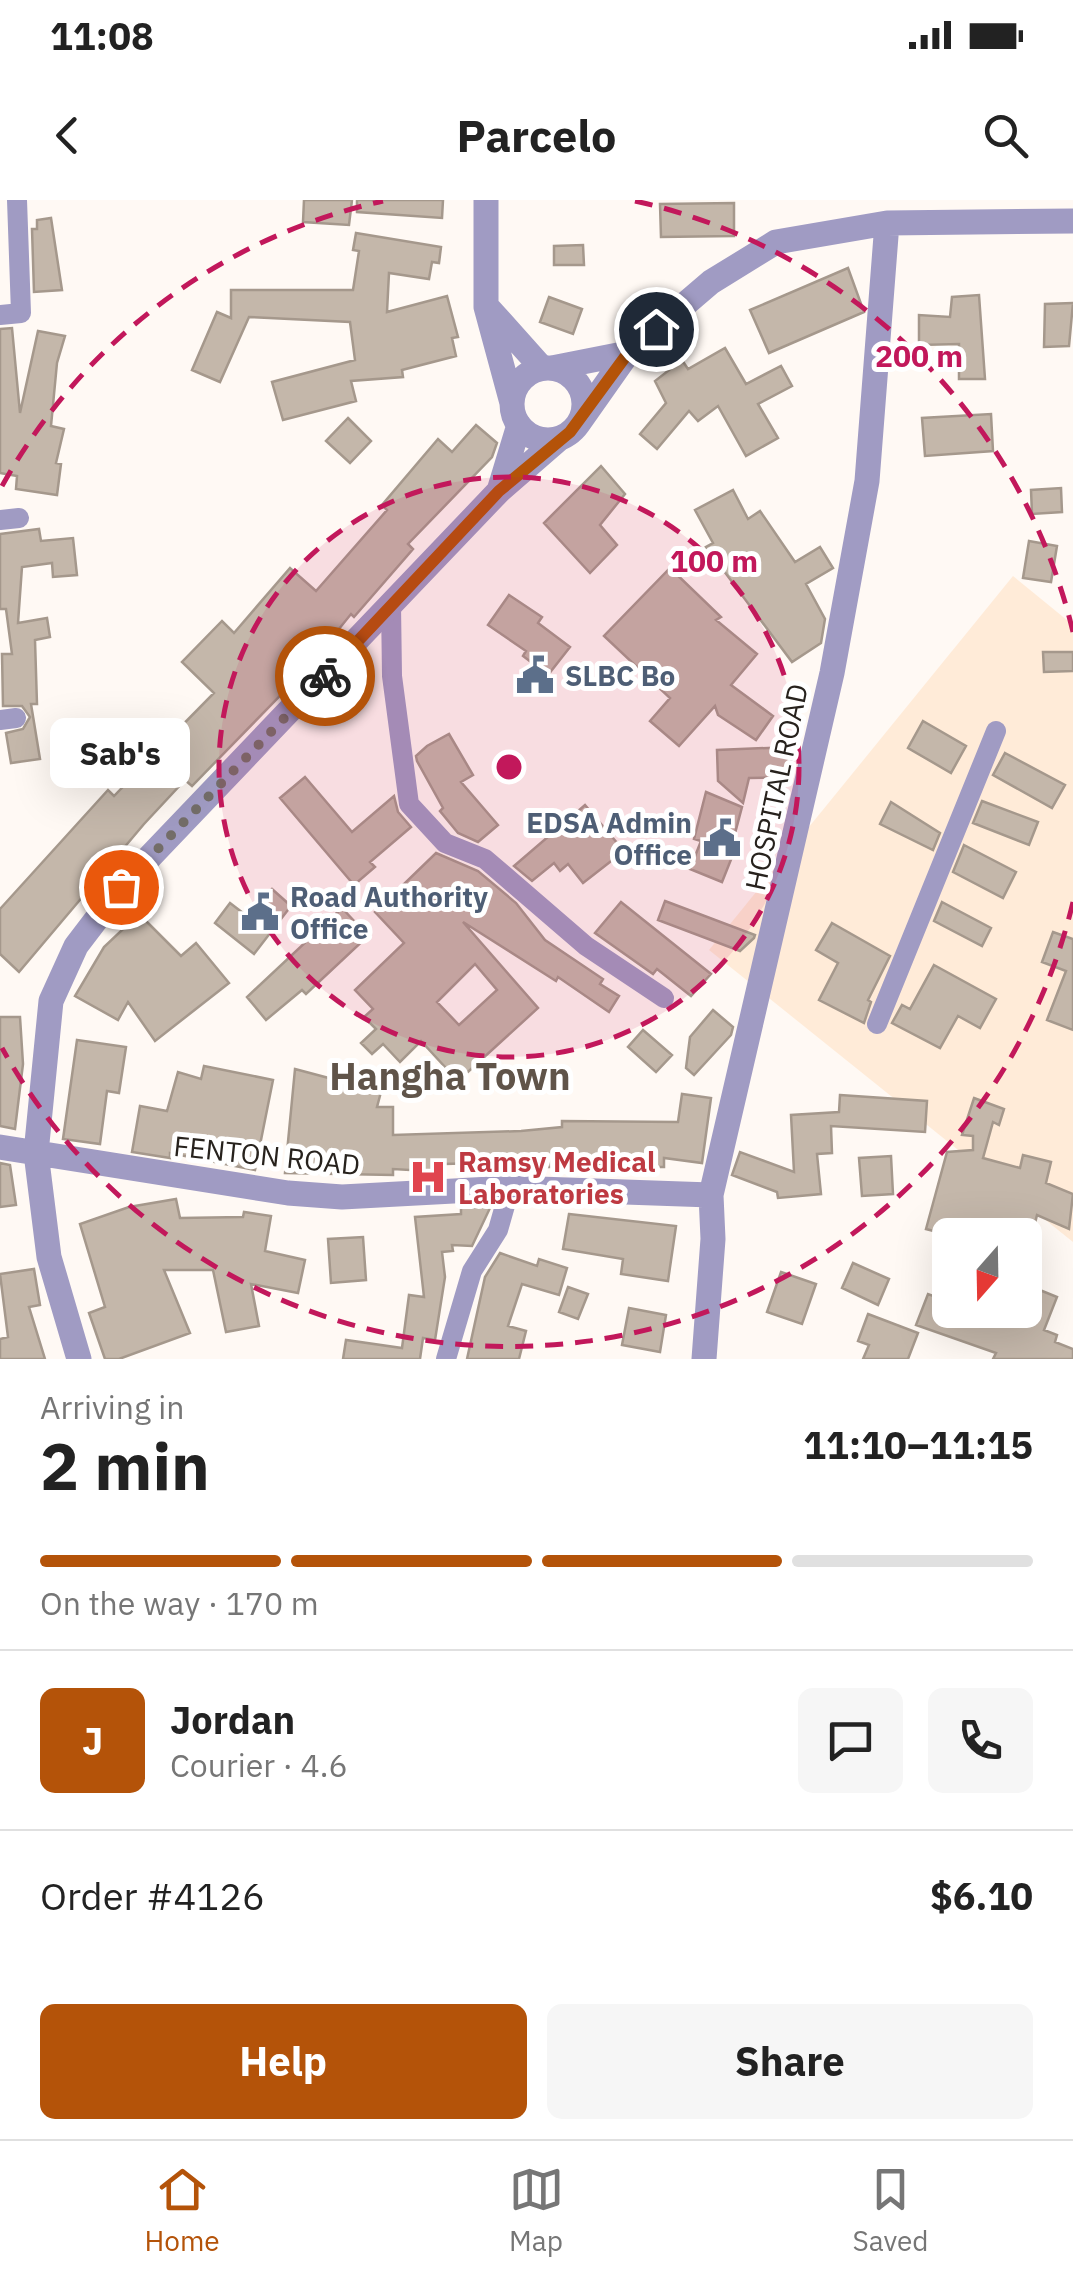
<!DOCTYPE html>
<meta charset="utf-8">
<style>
body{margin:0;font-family:"IBM Plex Sans",sans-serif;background:#f6f6f6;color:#222;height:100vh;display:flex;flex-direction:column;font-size:38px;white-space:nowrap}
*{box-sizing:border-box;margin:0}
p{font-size:32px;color:#767676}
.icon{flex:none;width:55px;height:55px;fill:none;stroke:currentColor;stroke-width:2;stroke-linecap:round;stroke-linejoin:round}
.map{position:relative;height:1159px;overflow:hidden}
.side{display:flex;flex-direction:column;background:#fff;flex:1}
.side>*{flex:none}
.needle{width:65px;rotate:200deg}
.controls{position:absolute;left:932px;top:1018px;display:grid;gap:20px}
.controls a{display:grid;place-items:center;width:110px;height:110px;border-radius:15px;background:#fff;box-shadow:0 10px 40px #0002;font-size:50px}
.pin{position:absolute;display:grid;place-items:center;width:85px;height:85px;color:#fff;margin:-42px;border:5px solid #fff;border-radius:50%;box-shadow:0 2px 10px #0007}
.courier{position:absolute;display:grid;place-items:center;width:100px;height:100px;margin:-50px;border:8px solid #b45309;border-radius:50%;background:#fff;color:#222;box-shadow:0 2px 12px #0007}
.bubble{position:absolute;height:70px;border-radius:15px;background:#fff;box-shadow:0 10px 40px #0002;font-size:32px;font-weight:700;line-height:70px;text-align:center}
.headline em{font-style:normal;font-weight:700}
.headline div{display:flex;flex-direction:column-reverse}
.headline{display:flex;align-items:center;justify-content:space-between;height:170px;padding:0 40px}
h1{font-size:65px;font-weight:700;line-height:75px}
.bar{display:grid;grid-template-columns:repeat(4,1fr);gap:15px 10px;align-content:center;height:120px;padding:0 40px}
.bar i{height:12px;border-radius:8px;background:#e0e0e0}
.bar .current{background:#b45309}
.bar p{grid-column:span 4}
.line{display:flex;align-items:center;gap:25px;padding:0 40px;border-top:2px solid #e0e0e0}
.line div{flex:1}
.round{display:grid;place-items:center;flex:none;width:105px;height:105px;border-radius:15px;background:#f6f6f6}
.action{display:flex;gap:20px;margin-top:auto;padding:20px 40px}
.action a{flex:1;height:115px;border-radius:15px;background:#b45309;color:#fff;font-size:40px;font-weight:700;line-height:115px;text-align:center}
.action a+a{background:#f6f6f6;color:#222}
.status{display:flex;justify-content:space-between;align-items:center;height:70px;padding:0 50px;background:#fff;direction:ltr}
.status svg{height:28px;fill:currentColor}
header{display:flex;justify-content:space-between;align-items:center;height:130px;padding:0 40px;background:#fff;font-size:45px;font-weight:700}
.tab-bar{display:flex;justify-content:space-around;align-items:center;height:140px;border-top:2px solid #e0e0e0;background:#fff;font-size:28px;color:#767676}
.tab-bar a{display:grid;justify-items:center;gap:5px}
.tab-bar .current{color:#b45309}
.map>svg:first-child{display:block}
</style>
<div class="status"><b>11:08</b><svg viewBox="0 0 49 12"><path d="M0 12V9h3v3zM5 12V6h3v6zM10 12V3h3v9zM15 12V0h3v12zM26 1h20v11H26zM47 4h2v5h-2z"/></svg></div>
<header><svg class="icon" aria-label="back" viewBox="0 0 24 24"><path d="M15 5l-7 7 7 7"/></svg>Parcelo<svg class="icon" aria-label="search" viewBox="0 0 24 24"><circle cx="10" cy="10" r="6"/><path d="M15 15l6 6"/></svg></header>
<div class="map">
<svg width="1073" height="1159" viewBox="0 0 1073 1159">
<rect width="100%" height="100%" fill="#fff9f4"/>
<path fill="#ffebd8" d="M1013 376 1073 425V1042L709 750Z"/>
<path fill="#c4b7aa" stroke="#a5988c" stroke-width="2.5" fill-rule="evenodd" d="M304 0H352L349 25 303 22Z
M357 0H443L442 18 357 12Z
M734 3V36L661 37 660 4Z
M51 18 62 90 34 92 32 29H37V20Z
M356 33 441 47 439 63 432 62 429 79 389 73 387 112 447 96 458 137 452 138 456 156 402 170 403 177 351 181 356 201 283 220 272 182 355 160 350 122 249 117 220 182 192 170 217 112 231 118V90H353L359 51 353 50Z
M583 45 584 65H554V46Z
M848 68 864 112 769 153 750 110Z
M979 95 985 179H959V144L919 145V115L950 117 952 97Z
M549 97 582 109 573 134 540 122Z
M1073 103 1069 146 1044 147 1045 104Z
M12 128 20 213 38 131 65 136 57 163 51 226 64 229 56 263 61 264 57 295 16 289 17 276 0 273V129Z
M725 148 746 184 781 166 792 186 758 204 778 238 746 256 718 206 698 221 689 211 657 249 640 234 666 203 655 181 682 160 688 169Z
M991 214 993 251 925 256 922 218Z
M348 218 371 241 350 263 326 241Z
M476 225 497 243 492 257 408 344 413 349 354 417 351 414 309 466 192 586 185 580 144 624 19 772 0 754V709L108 590 114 596 141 568 103 534 115 521 153 555 214 493 182 462 222 421 234 433 290 368 316 391 387 310 382 305 438 239 452 252Z
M601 266 625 294 600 325 617 345 590 373 544 323Z
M1061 288 1062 312 1032 314 1031 290Z
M733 290 748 319 760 311 795 362 820 347 833 368 806 384 825 419 821 443 792 462 706 347 713 343 695 310Z
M39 329 41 341 73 338 77 375 53 377 52 363 22 367 18 423 47 418 50 437 35 440 37 504H31L40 559 11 563 6 533 23 529 30 517 22 506H3L2 454H12L6 409H0V334Z
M1029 341 1057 346 1051 382 1023 378Z
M670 368 721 417 716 420 757 454 731 485 773 516 756 540 718 515 715 506 679 546 650 521 670 498 604 436Z
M509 395 542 417 538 423 570 447 548 475 523 456 526 451 488 425Z
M1043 452H1073V471L1044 472Z
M923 521 966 546 951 573 908 548Z
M449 534 473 575 461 582 498 625 478 642 458 633 440 611 443 608 417 561 416 556 427 546Z
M792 547 791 577 749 578 743 603 718 581 717 550Z
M1005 553 1065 585 1052 608 993 575Z
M305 577 352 632 394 596 398 612 411 627 370 662 375 667 354 685 280 598Z
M706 592 742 607 729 656 732 657 722 682 690 669 701 641 694 639Z
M982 601 1038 622 1029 645 973 623Z
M891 602 940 633 933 650 880 624Z
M585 605 624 651 583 683 568 664 560 671 554 663 532 681 514 666Z
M964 645 1016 672 1003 698 953 672Z
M436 653 478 671 516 703 545 740 603 779 600 784 619 796 609 812 558 777 556 781 463 722 538 808 458 881 421 841 400 862 383 844 372 854 361 843 376 829 364 817 373 809 355 790 404 743 375 712ZM475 764 497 790 459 825 437 802Z
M272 689 291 706 254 754 215 723 230 703 247 716Z
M665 701 755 735 754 738 740 751 658 720Z
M621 702 711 774 691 796 657 769 653 774 595 733Z
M942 702 991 728 982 746 934 721Z
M342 708 368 736 306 794 302 790 266 820 247 797Z
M139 714 181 756 196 743 229 783 155 841 128 802 118 820 75 796 104 747Z
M832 723 890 756 868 800 871 802 864 823 819 800 838 763 816 750Z
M1053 732 1073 739V830L1047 820 1066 771 1042 762Z
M934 765 996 799 980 828 958 816 940 848 892 823 902 805 910 809Z
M713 810 733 827 731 835 694 875 686 868 690 837Z
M0 817H20L23 864 15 929 0 926Z
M643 830 672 855 656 872 628 847Z
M77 840 126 847 119 893 107 891 100 944 63 939Z
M204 866 273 880 255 970 170 953V958L132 952 140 906 167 911 178 872 201 879Z
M295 869 381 892 377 907H393V935L521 931 562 927V921L678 922 682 894 711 898 702 963 664 958V967H522V962L444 964V972L393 969V975L285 973Z
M840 895 927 901 925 932 831 926 832 953 817 954 821 994 778 998 777 992 732 975 740 952 794 972 791 915 839 912Z
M974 898 1004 909 999 925 993 922 983 958 1020 968 1023 955 1051 962 1046 983 1073 994 1069 1029 1037 1015 1031 1040 998 1028 996 1035H949L926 1029 947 952 973 950V936L962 935Z
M891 956 893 994 862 996 859 958Z
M0 963 10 965 16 1005 0 1007Z
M176 999 180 1018 243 1017 244 1012 271 1016 265 1051 305 1060 298 1093 251 1084 259 1126 226 1132 213 1070H164L190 1133 119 1159H105L89 1113 105 1107 80 1024 129 1007Z
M461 1007 490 1008 472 1046 452 1045 453 1051 442 1052 445 1077 435 1140 423 1138 420 1159H343L346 1140 402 1148 409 1095 424 1097 415 1017 461 1014Z
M569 1014 676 1026 668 1081 621 1074 623 1059 563 1049Z
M363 1037 366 1080 331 1083 328 1039Z
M500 1053 537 1066 539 1059 567 1068 559 1095 522 1084 508 1126 526 1131 519 1159H467L485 1077Z
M853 1063 889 1079 878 1105 842 1088Z
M34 1069 40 1105 29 1107 45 1159H0V1139L8 1137 0 1074Z
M781 1072 816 1084 802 1124 767 1112Z
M1025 1084 1057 1097 1044 1130 1057 1135 1055 1142 1073 1149V1159H993L996 1153 916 1125 928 1094 950 1102V1110H973L1008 1122 1013 1110H1025Z
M568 1087 588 1094 578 1119 559 1112Z
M629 1108 666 1115 660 1152 622 1145Z
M868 1114 918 1133 908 1159H863L869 1145 858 1141Z"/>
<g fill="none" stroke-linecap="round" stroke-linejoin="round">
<path stroke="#a09bc3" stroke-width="20" d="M0 115 21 113 17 0
M0 320 19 318
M391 405 392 476 409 604 445 643 485 659 586 746 664 798
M0 520 16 518
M877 824 996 531
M446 1159 472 1071 498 1030 510 988"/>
<path stroke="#a09bc3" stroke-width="25" d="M486 0V107L512 203
M490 110 542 168
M552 168 628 153
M512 204a36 36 0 1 1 72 0a36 36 0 1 1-72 0Z
M578 224 628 153 711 82 776 42 887 23 1073 21
M499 291 519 225
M0 947 288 993 342 997 510 988 711 995
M79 1159 49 1057 36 953 51 801 76 746 121 687 499 291 560 238
M704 1159 713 1039 711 995 832 473 867 281 887 23"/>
</g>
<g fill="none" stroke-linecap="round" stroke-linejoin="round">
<path stroke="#736d68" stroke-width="10" stroke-dasharray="0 18" d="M121 687 325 476"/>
<path stroke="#b45309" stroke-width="12" d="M325 476 499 291 570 232 628 153 656 129"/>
</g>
<circle cx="509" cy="567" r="290" fill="#c2185b" fill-opacity=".12"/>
<g fill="none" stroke="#c2185b" stroke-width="5" stroke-dasharray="18 12">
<circle cx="509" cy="567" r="290"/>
<path d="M1073 702A580 580 0 0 1 2 848M2 286A580 580 0 0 1 383 1M635 1A580 580 0 0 1 1073 432"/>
</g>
<defs>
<g id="civic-bare" transform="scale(3)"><path d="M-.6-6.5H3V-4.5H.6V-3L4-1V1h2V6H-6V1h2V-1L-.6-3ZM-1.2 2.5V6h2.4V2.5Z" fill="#5c6f8a" stroke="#fff" stroke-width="2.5" paint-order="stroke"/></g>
<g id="hospital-bare" transform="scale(3)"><path d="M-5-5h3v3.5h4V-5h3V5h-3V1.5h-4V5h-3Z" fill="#e0444e" stroke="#fff" stroke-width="2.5" paint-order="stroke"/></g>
</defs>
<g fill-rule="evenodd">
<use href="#civic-bare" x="535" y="475"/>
<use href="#civic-bare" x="722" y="638"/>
<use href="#civic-bare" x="260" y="712"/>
<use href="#hospital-bare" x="428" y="977"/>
</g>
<g text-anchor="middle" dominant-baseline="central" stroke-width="10" stroke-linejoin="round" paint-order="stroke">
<g font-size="28" font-weight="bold" fill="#4e5e75" stroke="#fff" text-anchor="start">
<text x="565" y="475">SLBC Bo</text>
<text x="692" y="622" text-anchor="end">EDSA Admin<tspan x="692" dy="32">Office</tspan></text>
<text x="290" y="696">Road Authority<tspan x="290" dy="32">Office</tspan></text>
</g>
<g font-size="28" fill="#27221d" stroke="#fff">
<text transform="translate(776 587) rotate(-78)">HOSPITAL ROAD</text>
<text transform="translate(267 955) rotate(6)">FENTON ROAD</text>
</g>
<g font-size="28" font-weight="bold" fill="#be3a42" stroke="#fff" text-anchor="start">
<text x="458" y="961">Ramsy Medical<tspan x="458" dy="32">Laboratories</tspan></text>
</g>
<g font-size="38" font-weight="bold" fill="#605449" stroke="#fff">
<text x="450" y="875">Hangha Town</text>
</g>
</g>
<circle cx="509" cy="567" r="15" fill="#c2185b" stroke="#fff" stroke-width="5"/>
<g font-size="30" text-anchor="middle" font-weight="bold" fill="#c2185b" stroke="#fff" stroke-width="10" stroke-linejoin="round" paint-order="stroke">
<text x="919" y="167">200 m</text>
<text x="714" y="372">100 m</text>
</g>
</svg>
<div class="controls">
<a><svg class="needle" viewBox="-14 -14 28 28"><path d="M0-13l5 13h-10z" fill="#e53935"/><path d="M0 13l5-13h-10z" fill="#767676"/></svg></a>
</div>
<div class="pin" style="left:121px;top:687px;background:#ea580c"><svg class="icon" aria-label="bag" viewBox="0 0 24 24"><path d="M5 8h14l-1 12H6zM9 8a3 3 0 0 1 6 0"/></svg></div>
<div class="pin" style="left:656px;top:129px;background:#1f2937"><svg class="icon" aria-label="home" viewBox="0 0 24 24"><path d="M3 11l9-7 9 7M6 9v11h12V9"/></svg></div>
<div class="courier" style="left:325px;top:476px"><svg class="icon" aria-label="bike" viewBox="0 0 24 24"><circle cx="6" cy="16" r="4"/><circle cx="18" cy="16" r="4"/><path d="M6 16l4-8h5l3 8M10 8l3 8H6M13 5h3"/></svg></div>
<div class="bubble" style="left:50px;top:518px;width:140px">Sab's</div>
</div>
<section class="side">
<div class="headline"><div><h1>2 min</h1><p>Arriving in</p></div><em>11:10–11:15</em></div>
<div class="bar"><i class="current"></i><i class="current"></i><i class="current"></i><i></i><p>On the way · 170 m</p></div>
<div class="line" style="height:180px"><b class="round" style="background:#b45309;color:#fff">J</b><div><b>Jordan</b><p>Courier · 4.6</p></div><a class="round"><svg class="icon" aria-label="chat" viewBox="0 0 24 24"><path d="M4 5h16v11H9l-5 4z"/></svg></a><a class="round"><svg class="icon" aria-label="phone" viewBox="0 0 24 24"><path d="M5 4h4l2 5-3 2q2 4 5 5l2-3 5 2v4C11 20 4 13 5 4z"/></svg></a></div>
<div class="line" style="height:130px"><div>Order #4126</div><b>$6.10</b></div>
<div class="action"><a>Help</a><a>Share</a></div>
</section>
<nav class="tab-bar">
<a class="current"><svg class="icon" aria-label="home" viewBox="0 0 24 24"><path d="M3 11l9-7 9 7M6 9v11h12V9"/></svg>Home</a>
<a><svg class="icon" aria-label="map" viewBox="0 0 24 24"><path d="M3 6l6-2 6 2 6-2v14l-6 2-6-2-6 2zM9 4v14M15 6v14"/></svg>Map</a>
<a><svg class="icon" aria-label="saved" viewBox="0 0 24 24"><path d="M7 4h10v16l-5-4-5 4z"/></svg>Saved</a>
</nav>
